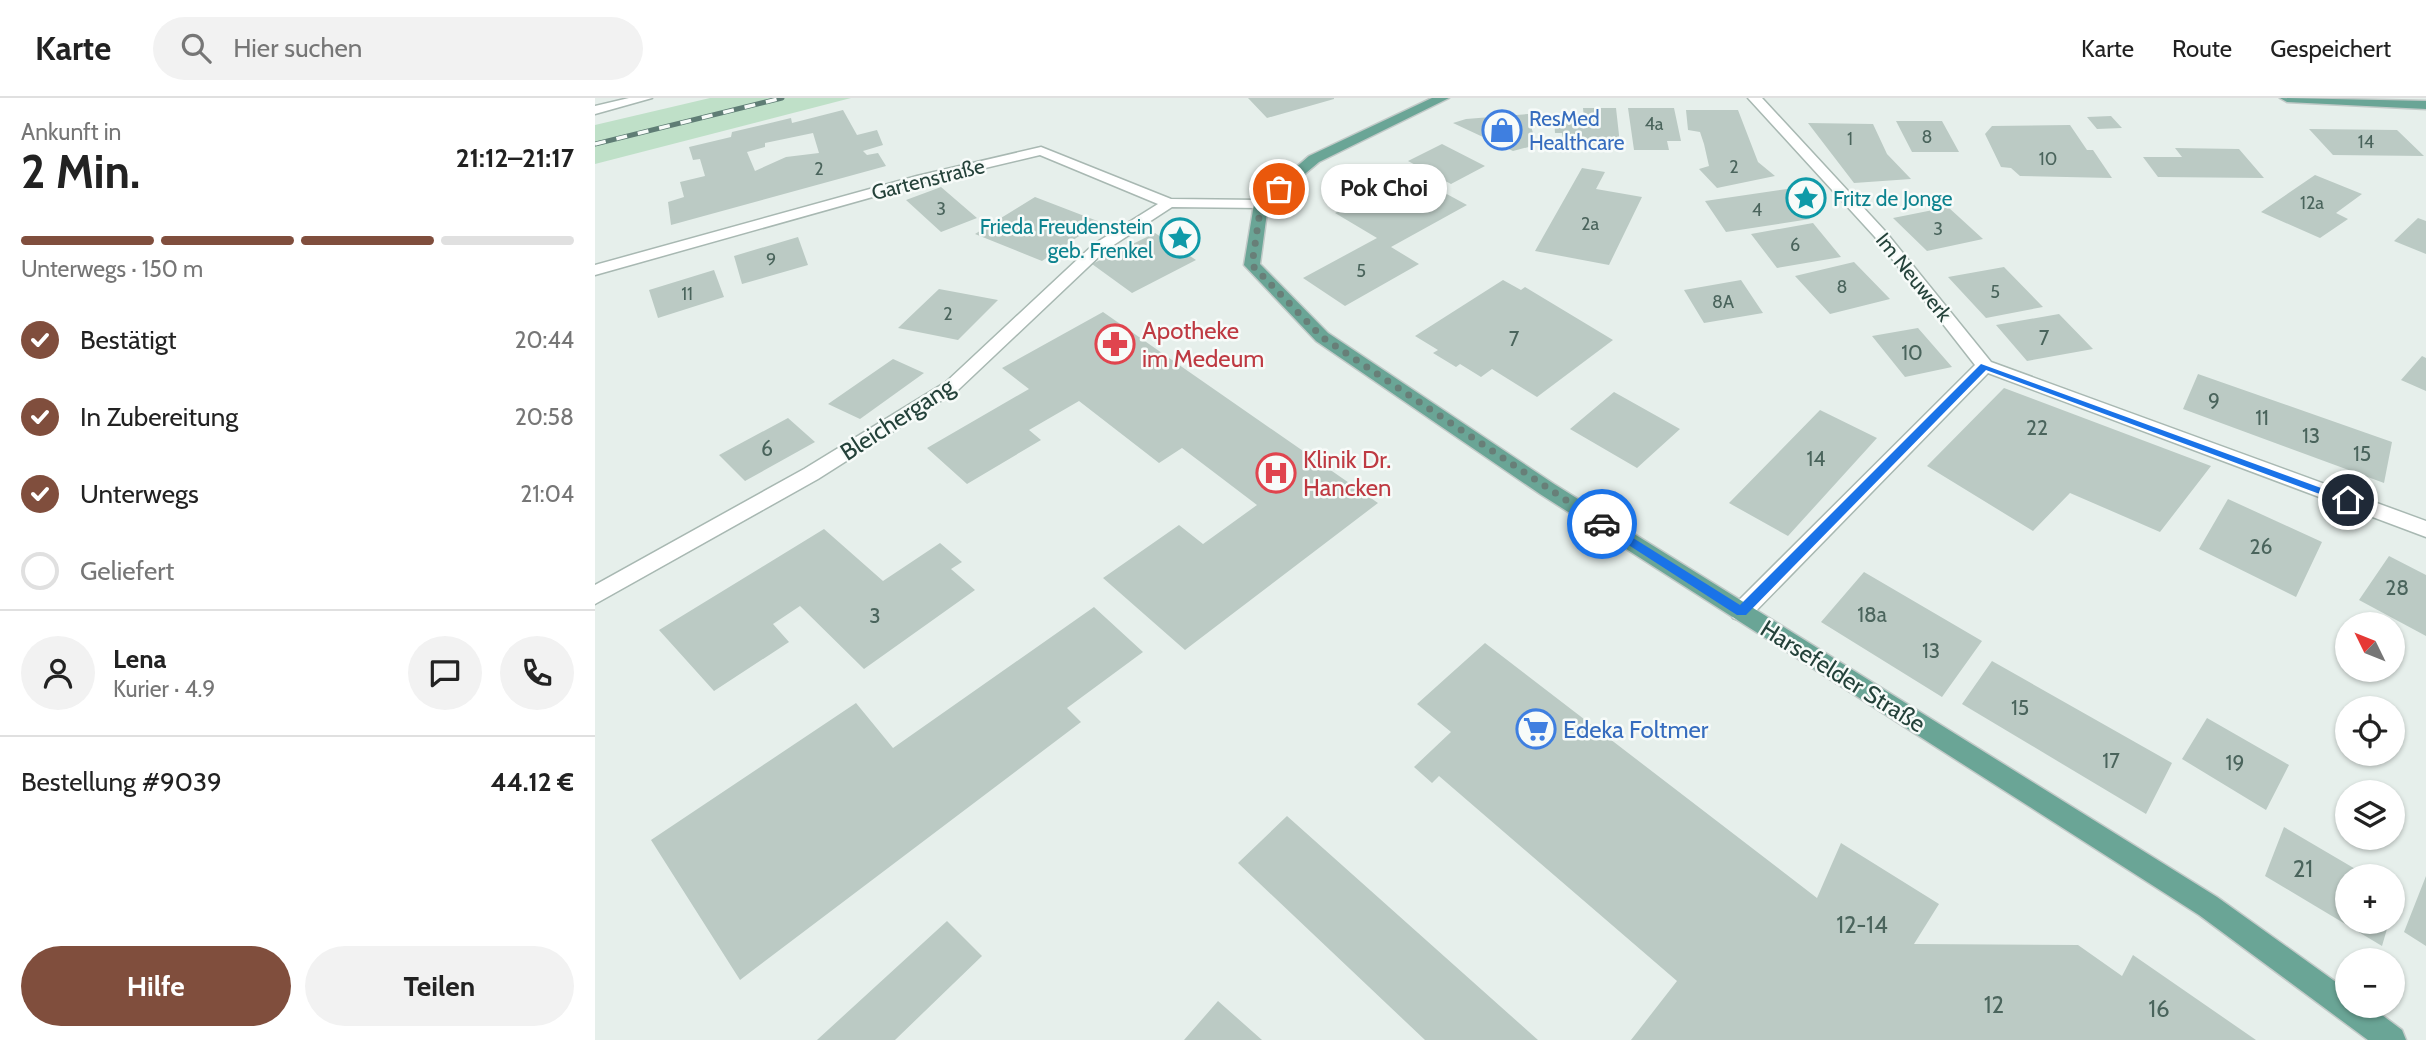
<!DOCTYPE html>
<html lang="de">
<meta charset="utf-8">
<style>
body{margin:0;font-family:Cabin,sans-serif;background:#f2f2f2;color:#222;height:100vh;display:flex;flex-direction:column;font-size:26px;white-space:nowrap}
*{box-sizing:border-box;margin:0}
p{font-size:23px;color:#767676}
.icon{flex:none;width:38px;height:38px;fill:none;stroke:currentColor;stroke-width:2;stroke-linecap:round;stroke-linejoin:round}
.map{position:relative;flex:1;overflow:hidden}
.drawer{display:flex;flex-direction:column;background:#fff;width:595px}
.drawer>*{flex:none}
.needle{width:46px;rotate:313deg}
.controls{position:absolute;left:1740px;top:514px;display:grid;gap:14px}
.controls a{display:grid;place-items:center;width:70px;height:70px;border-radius:50%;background:#fff;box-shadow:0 2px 5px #0004;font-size:35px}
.pin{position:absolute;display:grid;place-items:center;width:60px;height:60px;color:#fff;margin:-30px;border:4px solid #fff;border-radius:50%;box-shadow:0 2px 7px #0007}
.courier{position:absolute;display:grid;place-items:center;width:70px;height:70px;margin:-35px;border:5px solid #1a73e8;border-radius:50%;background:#fff;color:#222;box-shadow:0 2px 9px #0007}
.bubble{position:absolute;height:49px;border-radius:24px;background:#fff;box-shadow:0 2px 5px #0004;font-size:23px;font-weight:800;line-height:49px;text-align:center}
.head em{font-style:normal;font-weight:800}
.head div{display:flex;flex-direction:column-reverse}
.head{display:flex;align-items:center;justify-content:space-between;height:119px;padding:0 21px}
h1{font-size:46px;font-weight:800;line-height:52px}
.bar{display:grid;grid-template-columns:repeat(4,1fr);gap:10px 7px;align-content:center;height:84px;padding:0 21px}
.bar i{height:9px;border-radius:5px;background:#e0e0e0}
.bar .on{background:#804e3d}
.bar p{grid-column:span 4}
.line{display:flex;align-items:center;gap:18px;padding:0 21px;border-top:2px solid #e0e0e0}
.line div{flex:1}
.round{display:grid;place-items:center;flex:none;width:74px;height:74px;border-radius:37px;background:#f2f2f2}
ol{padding:0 21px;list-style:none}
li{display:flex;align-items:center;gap:21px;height:77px}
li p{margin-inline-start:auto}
li .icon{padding:7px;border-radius:50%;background:#804e3d;color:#fff;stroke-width:4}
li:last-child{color:#767676}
li i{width:38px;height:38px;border:4px solid #e0e0e0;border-radius:50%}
.button{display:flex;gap:14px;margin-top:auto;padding:14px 21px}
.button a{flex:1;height:80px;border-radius:42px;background:#804e3d;color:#fff;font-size:28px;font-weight:800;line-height:80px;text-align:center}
.button a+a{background:#f2f2f2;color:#222}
header{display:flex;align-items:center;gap:42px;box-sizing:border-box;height:98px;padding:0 35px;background:#fff;border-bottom:2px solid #e0e0e0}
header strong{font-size:33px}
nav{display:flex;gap:38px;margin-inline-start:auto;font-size:24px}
.search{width:490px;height:63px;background:#f2f2f2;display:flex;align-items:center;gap:18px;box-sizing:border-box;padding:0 24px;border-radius:38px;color:#767676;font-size:26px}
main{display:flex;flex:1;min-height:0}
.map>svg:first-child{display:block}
</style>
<header>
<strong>Karte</strong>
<div class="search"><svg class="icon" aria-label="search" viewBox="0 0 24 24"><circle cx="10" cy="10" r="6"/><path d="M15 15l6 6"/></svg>Hier suchen</div>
<nav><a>Karte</a><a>Route</a><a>Gespeichert</a></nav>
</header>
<main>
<section class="drawer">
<div class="head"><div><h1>2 Min.</h1><p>Ankunft in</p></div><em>21:12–21:17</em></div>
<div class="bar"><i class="on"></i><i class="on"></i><i class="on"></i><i></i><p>Unterwegs · 150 m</p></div>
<ol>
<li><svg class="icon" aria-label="check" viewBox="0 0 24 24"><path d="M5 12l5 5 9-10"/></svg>Bestätigt<p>20:44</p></li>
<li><svg class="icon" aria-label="check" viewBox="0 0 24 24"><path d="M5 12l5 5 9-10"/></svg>In Zubereitung<p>20:58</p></li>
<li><svg class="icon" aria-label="check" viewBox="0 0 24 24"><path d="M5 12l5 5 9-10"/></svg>Unterwegs<p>21:04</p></li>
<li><i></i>Geliefert</li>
</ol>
<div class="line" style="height:126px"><a class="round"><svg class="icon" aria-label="person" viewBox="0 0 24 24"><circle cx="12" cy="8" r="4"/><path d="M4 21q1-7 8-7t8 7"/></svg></a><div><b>Lena</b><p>Kurier · 4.9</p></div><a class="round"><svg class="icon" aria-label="chat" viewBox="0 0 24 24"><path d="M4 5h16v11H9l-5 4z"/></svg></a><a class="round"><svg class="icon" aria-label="phone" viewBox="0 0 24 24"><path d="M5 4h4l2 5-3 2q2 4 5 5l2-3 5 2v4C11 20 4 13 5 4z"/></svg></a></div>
<div class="line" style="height:91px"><div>Bestellung #9039</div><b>44.12 €</b></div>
<div class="button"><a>Hilfe</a><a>Teilen</a></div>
</section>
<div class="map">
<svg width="1831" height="942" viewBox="0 0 1831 942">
<rect width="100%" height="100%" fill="#e6efeb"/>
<path fill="#bfe0c8" d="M115 0H256L0 66V27Z"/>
<path fill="#bbcac4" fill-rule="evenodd" d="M653 0H739V1L672 20Z
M988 10H1021L1025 46H992V41L968 40 967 35H960L959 21H989Z
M1033 10H1079L1086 43H1072L1074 52H1039Z
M248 12 262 37 282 32 288 47 268 53 272 57 283 55 291 68 76 127 73 104 89 99 85 84 110 78 105 61 98 62 94 49 136 39 137 34 196 20 197 25ZM218 35 224 55 191 59 160 73 152 54 170 49V45Z
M1091 12H1143L1163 64 1180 78 1122 90 1104 71 1114 68 1109 46 1105 34 1093 32Z
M933 16 941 47 918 53 858 25 871 21Z
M1516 18 1527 30 1502 31 1492 19Z
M1301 23H1347L1364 54H1317Z
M1213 25 1278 26 1292 56 1316 81 1259 85Z
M1475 27 1492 52H1498L1517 80 1425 78 1416 70 1406 69 1390 36 1397 28Z
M1714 31 1802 32 1829 58 1738 57Z
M847 46 890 68 856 86 813 63Z
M1580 50 1644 51 1669 80 1563 79 1548 59H1587Z
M987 70 1010 74 1001 91 1047 99 1014 167 940 153Z
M815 76 872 107 796 149 824 166 750 208 708 180 782 140 740 115Z
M1720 77 1767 96 1741 115 1753 121 1725 140 1666 114Z
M346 89 382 120 346 134 311 102Z
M1192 91 1215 121 1131 134 1110 103Z
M440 99 505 124 447 163 380 136Z
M1353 109 1388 141 1332 153 1298 120Z
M1823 120 1831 123V156L1799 143Z
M1218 125 1246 159 1182 170 1156 136Z
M560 135 601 162 537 195 497 166Z
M203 139 213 167 147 186 139 158Z
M1259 164 1295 201 1235 216 1200 178Z
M1409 169 1448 209 1391 220 1353 179Z
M119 172 129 199 63 220 54 192Z
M908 182 926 192 930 189 1018 242 942 299 897 271 886 279 865 266 861 269 838 255 843 252 820 238Z
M1146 182 1168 215 1109 225 1089 192Z
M344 191 403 202 363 242 303 230Z
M508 214 783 405 590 552 508 480 584 427 608 446 662 407 587 350 564 365 484 303 434 332 446 342 372 386 332 350 434 291 407 270Z
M1464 216 1498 251 1432 263 1401 227Z
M1323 230 1357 269 1310 279 1277 238Z
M1827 258 1831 260V293L1806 282Z
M298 261 329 275 265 321 233 306Z
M1603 276 1797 344 1789 385 1588 311Z
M1409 290 1616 368 1565 434 1475 395 1438 433 1332 368Z
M1019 294 1085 331 1042 370 975 331Z
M1225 312 1282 340 1193 438 1134 405Z
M193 320 220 344 150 383 124 357Z
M1633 401 1727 444 1701 499 1604 451Z
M229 431 288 483 345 445 367 464 356 471 380 492 269 571 205 508 178 526 194 544 119 593 64 532Z
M1794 458 1831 477V538L1764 502Z
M1269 474 1387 543 1347 599 1226 524Z
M499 509 548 554 472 610 486 624 145 882 56 742 261 605 298 650Z
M890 545 1222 800 1246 745 1344 806 1319 846 1483 847 1527 878 1538 857 1661 942H1036L1082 883 844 678 837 685 819 669 856 634 822 606Z
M1397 563 1577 665 1551 716 1367 606Z
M1612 620 1694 667 1671 712 1587 661Z
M692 718 943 942H830L643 765Z
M1689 729 1774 779H1752V824H1794L1787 848 1670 778Z
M1831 778V848L1809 834Z
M352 823 387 858 300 942H222Z
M623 903 667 942H589Z"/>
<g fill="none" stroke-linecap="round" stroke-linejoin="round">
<g stroke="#a8b8b2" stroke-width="3">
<path id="minor" d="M34 0H57L0 16V8Z
M1153 0H1167L1290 133 1396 264 1831 423V439L1393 275 1154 520 1146 523 1138 520 1135 514 1138 508 1380 267 1280 139Z
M446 49 576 101 666 102 673 106 666 110 577 109 511 152 363 292 223 381 0 506V487L209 371 351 284 499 146 563 106 445 57 331 84 0 177V167L322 78Z"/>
</g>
<g stroke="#c2cac8" stroke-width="3">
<path id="major" d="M837 0H854L724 64 673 107 665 166 733 235 959 386 1622 799 1752 892V908H1775L1807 932 1811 942H1773L1604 817 945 396 721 243 649 167 659 106 714 58Z
M1685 0 1831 3V11L1692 4Z"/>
</g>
<use href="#minor" fill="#fff" fill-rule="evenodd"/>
<use href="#major" fill="#6aa596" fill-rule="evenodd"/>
<g stroke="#5f7d75" stroke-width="5">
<path id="rail" d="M0 46 187 0"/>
</g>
<use href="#rail" stroke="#f7fbf9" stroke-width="3.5" stroke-dasharray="11" stroke-linecap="butt"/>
</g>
<path fill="#1a73e8" d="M1386 266 1759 402 1749 405 1391 272 1151 517H1142L1001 426 1011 423 1145 507Z"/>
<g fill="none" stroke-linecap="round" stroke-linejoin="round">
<path stroke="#687f78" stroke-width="7" stroke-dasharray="0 12.6" d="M684 91 666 106 657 167 727 239 1007 426"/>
</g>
<defs>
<g id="shop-ring" transform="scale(2.0125)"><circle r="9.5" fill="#f7fbf9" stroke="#3f7fe0" stroke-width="1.5"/><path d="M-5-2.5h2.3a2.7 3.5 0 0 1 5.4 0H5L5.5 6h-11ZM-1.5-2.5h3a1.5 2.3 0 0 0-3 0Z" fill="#3f7fe0"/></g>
<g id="sight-ring" transform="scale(2.0125)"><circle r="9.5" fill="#f7fbf9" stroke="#0f9aa8" stroke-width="1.5"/><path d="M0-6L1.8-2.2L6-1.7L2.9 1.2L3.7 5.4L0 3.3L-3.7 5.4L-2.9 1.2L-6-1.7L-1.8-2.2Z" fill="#0f9aa8"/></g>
<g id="pharmacy-ring" transform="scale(2.0125)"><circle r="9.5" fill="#f7fbf9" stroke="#e0444e" stroke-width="1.5"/><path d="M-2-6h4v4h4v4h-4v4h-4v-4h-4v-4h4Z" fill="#e0444e"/></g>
<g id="hospital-ring" transform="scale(2.0125)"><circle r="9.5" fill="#f7fbf9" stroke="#e0444e" stroke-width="1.5"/><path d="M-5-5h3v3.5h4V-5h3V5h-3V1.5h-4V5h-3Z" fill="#e0444e"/></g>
<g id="supermarket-ring" transform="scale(2.0125)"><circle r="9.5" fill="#f7fbf9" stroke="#3f7fe0" stroke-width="1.5"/><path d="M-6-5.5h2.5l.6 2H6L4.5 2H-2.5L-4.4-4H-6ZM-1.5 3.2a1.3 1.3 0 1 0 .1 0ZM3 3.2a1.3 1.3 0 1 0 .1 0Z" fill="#3f7fe0"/></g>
</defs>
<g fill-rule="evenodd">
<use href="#shop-ring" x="907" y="32"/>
<use href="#sight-ring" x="1211" y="100"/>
<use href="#sight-ring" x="585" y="140"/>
<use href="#pharmacy-ring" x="520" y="246"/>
<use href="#hospital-ring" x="681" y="375"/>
<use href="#supermarket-ring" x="941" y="631"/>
</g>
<g text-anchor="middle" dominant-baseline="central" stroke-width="5" stroke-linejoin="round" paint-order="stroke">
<g font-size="18" fill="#4a645c">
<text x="1059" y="26">4a</text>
<text x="1332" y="39">8</text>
<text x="1255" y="41">1</text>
<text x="1771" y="44">14</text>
<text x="1453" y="61">10</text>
<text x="1139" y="69">2</text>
<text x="224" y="71">2</text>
<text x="1717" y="105">12a</text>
<text x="346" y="111">3</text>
<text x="1162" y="112">4</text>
<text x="995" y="126">2a</text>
<text x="1343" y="131">3</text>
<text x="1200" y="147">6</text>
<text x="176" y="162">9</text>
<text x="766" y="173">5</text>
<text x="1247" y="189">8</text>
<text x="1400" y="194">5</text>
<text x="92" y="196">11</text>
<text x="1128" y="204">8A</text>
<text x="353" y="216">2</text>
</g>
<g font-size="21" fill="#366cbe" stroke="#f7fbf9" text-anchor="start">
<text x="934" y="20">ResMed<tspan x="934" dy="24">Healthcare</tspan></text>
</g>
<g font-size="21" fill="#24423a" stroke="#f7fbf9">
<text transform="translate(333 81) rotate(-14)">Gartenstraße</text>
<text transform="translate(1319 179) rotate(51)">Im Neuwerk</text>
</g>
<g font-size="21" fill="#0d838f" stroke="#f7fbf9" text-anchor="start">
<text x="1238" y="100">Fritz de Jonge</text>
<text x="558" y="128" text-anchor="end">Frieda Freudenstein<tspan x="558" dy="24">geb. Frenkel</tspan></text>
</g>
<g font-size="21" fill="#4a645c">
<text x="1449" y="239">7</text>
<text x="919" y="240">7</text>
<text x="1317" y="254">10</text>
<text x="1619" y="302">9</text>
<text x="1667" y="319">11</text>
<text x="1442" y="329">22</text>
<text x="1716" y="337">13</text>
<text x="172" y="350">6</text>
<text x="1767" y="355">15</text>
<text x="1221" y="360">14</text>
<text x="1666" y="448">26</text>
<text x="1802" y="489">28</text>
<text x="1277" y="516">18a</text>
<text x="280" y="517">3</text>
<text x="1336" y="552">13</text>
<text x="1425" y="609">15</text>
<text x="1516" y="662">17</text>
<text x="1640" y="664">19</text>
</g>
<g font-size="24" fill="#be3a42" stroke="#f7fbf9" text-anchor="start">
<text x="547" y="232">Apotheke<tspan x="547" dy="28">im Medeum</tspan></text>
<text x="708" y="361">Klinik Dr.<tspan x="708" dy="28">Hancken</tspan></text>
</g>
<g font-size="24" fill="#24423a" stroke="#f7fbf9">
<text transform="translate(302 321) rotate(-33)">Bleichergang</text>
<text transform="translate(1248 578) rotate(32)">Harsefelder Straße</text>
</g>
<g font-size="24" fill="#366cbe" stroke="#f7fbf9" text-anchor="start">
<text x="968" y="631">Edeka Foltmer</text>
</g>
<g font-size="24" fill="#4a645c">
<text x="1708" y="770">21</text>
<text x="1267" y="826">12-14</text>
<text x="1399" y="906">12</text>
<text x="1564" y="910">16</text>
</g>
</g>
</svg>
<div class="controls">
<a><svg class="needle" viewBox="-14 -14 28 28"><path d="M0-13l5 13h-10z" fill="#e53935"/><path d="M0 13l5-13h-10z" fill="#767676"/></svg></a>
<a><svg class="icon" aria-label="locate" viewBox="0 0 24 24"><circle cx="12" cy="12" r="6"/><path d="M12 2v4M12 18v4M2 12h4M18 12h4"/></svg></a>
<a><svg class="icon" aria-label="layers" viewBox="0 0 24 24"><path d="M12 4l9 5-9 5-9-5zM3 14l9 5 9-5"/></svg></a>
<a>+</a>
<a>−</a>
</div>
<div class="pin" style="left:684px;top:91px;background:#ea580c"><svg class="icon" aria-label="bag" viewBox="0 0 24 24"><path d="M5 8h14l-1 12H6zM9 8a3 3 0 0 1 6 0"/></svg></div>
<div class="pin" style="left:1753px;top:402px;background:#1f2937"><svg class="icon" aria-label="home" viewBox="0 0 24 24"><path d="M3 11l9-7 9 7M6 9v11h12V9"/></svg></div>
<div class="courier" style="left:1007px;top:426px"><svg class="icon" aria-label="car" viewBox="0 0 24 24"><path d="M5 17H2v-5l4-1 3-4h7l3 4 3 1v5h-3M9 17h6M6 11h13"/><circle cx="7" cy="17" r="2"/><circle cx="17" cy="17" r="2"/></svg></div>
<div class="bubble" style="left:726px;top:66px;width:126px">Pok Choi</div>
</div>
</main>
